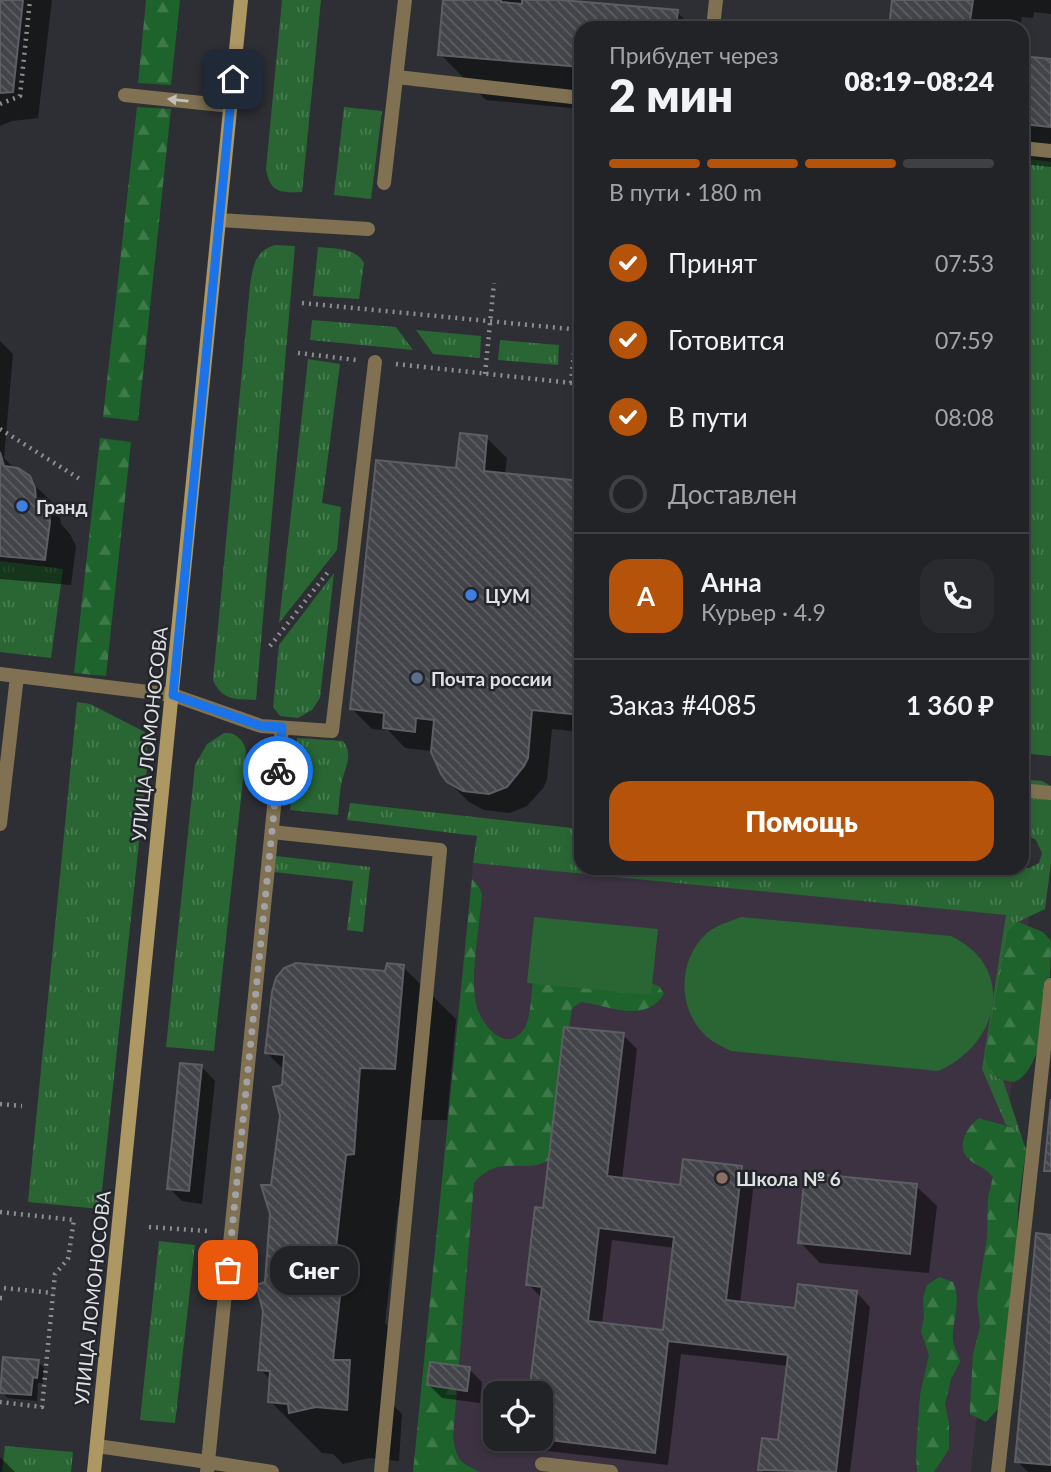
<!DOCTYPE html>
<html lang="ru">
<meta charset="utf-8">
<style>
body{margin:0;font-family:Lato,sans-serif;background:#2a2b2f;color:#f1f3f6;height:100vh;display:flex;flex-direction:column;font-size:26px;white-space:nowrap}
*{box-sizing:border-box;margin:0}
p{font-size:23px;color:#a2a4a7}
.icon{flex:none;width:38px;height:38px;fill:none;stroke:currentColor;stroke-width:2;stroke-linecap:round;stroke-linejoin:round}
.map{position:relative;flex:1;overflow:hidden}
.side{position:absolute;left:574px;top:21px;width:455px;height:854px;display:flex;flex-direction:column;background:#222327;border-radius:21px;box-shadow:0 4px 10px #0003,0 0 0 2px #3f4044}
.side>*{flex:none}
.buttons{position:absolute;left:483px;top:1381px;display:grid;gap:14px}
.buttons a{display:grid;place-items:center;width:70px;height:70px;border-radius:14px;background:#222327;box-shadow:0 4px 10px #0003,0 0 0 2px #3f4044;font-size:35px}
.pin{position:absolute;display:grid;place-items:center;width:60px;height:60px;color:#fff;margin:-30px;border-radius:14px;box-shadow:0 4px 10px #0006}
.courier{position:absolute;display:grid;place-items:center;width:70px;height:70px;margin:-35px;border:5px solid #1a73e8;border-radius:50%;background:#fff;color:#222;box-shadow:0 2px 9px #0007}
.bubble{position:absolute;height:49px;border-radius:21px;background:#222327;box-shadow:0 4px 10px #0003,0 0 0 2px #3f4044;font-size:23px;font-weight:800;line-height:49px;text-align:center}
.headline em{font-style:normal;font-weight:800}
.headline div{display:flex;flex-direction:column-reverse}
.headline{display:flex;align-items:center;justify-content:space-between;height:119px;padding:0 35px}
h1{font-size:46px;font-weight:800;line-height:52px}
.bar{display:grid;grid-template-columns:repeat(4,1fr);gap:10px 7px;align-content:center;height:84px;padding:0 35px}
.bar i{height:9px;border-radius:5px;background:#3f4044}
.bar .on{background:#b45309}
.bar p{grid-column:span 4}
.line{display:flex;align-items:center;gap:18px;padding:0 35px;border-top:2px solid #3f4044}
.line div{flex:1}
.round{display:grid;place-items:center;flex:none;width:74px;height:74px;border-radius:21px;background:#2a2b2f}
ol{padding:0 35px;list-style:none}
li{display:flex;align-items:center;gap:21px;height:77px}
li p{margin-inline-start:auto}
li .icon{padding:7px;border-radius:50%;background:#b45309;color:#fff;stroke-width:4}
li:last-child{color:#a2a4a7}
li i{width:38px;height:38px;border:4px solid #3f4044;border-radius:50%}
.primary-button{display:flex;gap:14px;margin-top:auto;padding:14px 35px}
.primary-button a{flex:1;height:80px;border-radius:21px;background:#b45309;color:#fff;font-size:28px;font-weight:800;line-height:80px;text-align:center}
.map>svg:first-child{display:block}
</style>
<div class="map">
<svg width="1051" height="1472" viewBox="0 0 1051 1472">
<defs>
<pattern id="grass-tufts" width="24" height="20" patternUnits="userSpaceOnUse" patternTransform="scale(1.75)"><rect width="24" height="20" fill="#296634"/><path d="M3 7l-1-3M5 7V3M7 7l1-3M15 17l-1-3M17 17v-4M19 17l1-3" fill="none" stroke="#487c51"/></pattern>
<pattern id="forest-firs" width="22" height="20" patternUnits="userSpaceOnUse" patternTransform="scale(1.75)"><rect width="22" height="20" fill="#1e632c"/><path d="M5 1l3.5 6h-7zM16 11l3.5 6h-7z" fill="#3e794a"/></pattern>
<pattern id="building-back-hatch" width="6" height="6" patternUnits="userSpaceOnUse" patternTransform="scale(1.75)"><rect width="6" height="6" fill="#424449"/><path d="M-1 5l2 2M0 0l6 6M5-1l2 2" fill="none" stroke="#5d5f63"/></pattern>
</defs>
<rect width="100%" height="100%" fill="#2d2f34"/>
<path fill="#3c3241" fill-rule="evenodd" d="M473 863 1029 917 971 1472H413ZM495 1393H541V1438H495Z"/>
<path fill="url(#grass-tufts)" d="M282 0H321L302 192C281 193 270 193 266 169Z
M344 107 382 111 371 199 334 195Z
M1022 158 1051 162V756L1022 753Z
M275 245 295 246 256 700C236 699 222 701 213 680L250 285C253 266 255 251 275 245Z
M318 247C335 249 355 247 364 263L359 299 313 296Z
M312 320 396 327 413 350 310 340Z
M416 330 481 336 480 358 433 354Z
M500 340 559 345 558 365 498 360Z
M308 359 340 364 322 503 341 507 337 550 279 623Z
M0 561 63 569 51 658 0 652Z
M334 573 320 698 312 710 298 718 280 716 273 707 279 645Z
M77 702 90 704 145 732 148 758 100 1209 28 1202Z
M224 733C236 732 244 740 246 751L214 1051 166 1047 195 765 207 744Z
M297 738 343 741C355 756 343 770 341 786 339 796 339 806 338 815L290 810Z
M1031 780 1042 781 1051 786V863L1045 909 1018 922 1008 932 985 1057 997 1078 1003 1080 1022 1138 1013 1128 1006 1125 982 1069 1006 915 473 863 477 836 347 820 350 803 581 829V868H1029L1039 863 1042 853 1036 840 1022 832V782Z
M276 856 370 867 363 932 347 930 353 881 274 872Z
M159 1241 195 1245 175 1423 140 1420Z
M5 1446 73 1452 71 1472H2Z"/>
<path fill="url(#forest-firs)" d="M146 0H180L171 85 138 83Z
M137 107 171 109 138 421 103 417Z
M100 438 131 442 106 676 74 673Z
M472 879 478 885 482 894C480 923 470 977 476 1003 479 1022 505 1056 524 1029 531 1018 531 995 533 981L650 983 659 986 664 994C645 1024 610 1006 581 1002L572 1008 550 1159C527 1176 499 1152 474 1183L453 1437C457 1460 458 1462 480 1472H413Z
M1018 922 1043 932 1051 941C1051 973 1048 1069 1014 1082 998 1080 989 1075 985 1057L1008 932Z
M979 1118 1013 1128 1022 1138 1026 1150 1018 1206 1016 1277 1007 1327 998 1409 986 1422 970 1414V1407L973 1354 980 1327 977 1299 987 1238 988 1197 993 1177C986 1167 974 1166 967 1157 956 1145 968 1126 979 1118Z
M939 1277 953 1282C962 1302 952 1320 953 1340 954 1349 959 1354 960 1362L951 1379 945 1404 949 1423V1449L934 1472H917L916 1454 920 1395 929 1355 921 1331 924 1318 923 1298 927 1285Z"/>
<path fill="#296634" d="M534 917 658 929 651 995 527 983Z
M741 917 951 936C1018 968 999 1045 938 1071L731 1051C723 1047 714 1043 707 1037 677 1010 677 960 707 933 718 924 729 922 741 917Z"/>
<path fill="#0007" fill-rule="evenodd" d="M0 0H52L38 118 12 121 0 126Z
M445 0H557L677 12 693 28H581V109L486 100 440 54Z
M894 0H1051V14L1034 12 1033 18 1022 17 1020 28H891Z
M1022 58 1051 61V167L1022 164Z
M0 341 13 354 4 458 16 470 20 471 59 509 61 524 70 534 76 546 71 585 0 579Z
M487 438 507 458 505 475 581 483V732L552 729 547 779 544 787 527 806 510 813 484 810 469 802 448 781 432 751 405 748 388 730 372 729 351 708 458 470Z
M403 967 456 1019 447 1120H412L406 1206 398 1207 385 1323 393 1331 386 1398 402 1414 399 1461 369 1458 343 1464 333 1454 322 1453 270 1401 271 1380 260 1369 273 1186 285 1071 267 1053 386 973Z
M623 1035 637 1049 622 1180 681 1186 741 1168 754 1181 740 1304 796 1310 857 1293 870 1307 850 1472H763L760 1470 780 1442 788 1366 681 1354 668 1465 539 1450 527 1438H541V1393H531L542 1298 528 1284 544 1210ZM612 1240 675 1248 664 1332 602 1324Z
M202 1067 215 1081 202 1204 182 1201 169 1188Z
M916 1186 937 1206 929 1273 820 1263 800 1242Z
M1051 1236V1472H1028L1017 1461Z
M38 1362 44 1368 43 1383H38L37 1401 8 1398 2 1392Z
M469 1369 482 1382 480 1403 442 1398 429 1385Z
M0 1457 15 1472H0Z"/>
<path fill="url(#building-back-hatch)" stroke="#5c5e63" stroke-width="2" fill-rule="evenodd" d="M0 0H23L13 92 0 93Z
M443 0H501V2L522 4V0H561L678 10 676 28H581V67L438 55Z
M892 0H973L969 28H889Z
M1022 56 1051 59V127L1022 124Z
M460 433 487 436 484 471 581 481V715L532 710 528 758 524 766 507 787 489 794 463 791 447 782 441 774 431 752 434 720 416 718 415 732 383 728 384 713 350 709 376 460 456 468Z
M0 452 4 466 18 468 30 476 35 488 36 500 44 505 49 512 50 522 45 560 0 556Z
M296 963 385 971 387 963 404 965 395 1069 360 1068 354 1154 346 1155 333 1275 342 1277 333 1360H350L347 1410 316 1407 289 1413 288 1404 268 1402 270 1371 258 1370 263 1311 256 1285 265 1282 270 1214 261 1185H271L280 1116 273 1087 282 1085 284 1055 265 1053 272 992 276 978 284 968Z
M564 1027 624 1033 607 1176 680 1185 683 1159 742 1166 726 1300 795 1308 798 1284 857 1291 836 1472 758 1470 762 1438 778 1440 788 1355 668 1341 655 1453 533 1438H541V1393H529L542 1287 526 1285 535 1207 543 1208ZM599 1228 674 1237 663 1330 588 1321Z
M180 1063 202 1065 189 1191 167 1189Z
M1051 1099V1171H1044Z
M805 1173 917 1184 910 1254 798 1243Z
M1036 1233 1051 1235V1465L1015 1462Z
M3 1357 39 1360 37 1378 33 1377 31 1395 0 1393Z
M430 1362 470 1367 467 1391 427 1385Z"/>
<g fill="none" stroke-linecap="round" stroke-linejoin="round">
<path stroke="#8c8d91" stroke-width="4.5" stroke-dasharray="2 5" stroke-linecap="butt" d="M0 104 20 96 30 0
M302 303 581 330
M298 353 356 360
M396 364 581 384
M485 374 494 283
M571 383 580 292
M0 429 83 481
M270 646 328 572
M0 1104 22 1106
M0 1212 74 1220 68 1259 55 1274 42 1407 0 1402
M149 1227 207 1231
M4 1288 53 1293
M0 1298H3"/>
<path stroke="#7f7151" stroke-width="14" d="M713 28 716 0
M397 77 581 98
M125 95 231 106
M1022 148 1051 151
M384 183 405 0
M219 220 368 229
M0 674 173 695 261 726 332 731 375 362
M1022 790 1051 793
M0 824 17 676
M272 832 440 850 381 1472
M97 1446 208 1462 282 728
M542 1464 611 1472
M207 1472 208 1462 272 1472
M998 1472 1051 985"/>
<path stroke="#ad9762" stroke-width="14" d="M94 1472 241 0"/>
</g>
<defs><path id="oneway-solid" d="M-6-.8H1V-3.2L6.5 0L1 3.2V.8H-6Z" transform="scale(1.75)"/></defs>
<use fill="#c2bfb7" href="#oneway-solid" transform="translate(178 100) rotate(-174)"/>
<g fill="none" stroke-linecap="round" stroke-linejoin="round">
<path stroke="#a1a2a6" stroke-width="7" stroke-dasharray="0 12.6" d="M228 1270 278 771"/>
<path stroke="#1a73e8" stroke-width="9" d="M233 79 173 695 261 726 282 727 278 771"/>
</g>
<g fill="#3f7fe0" stroke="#23252a" stroke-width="2.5">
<circle cx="22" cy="506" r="7"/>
<circle cx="471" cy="595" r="7"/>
</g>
<circle fill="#5c6f8a" stroke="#23252a" stroke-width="2.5" cx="417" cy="678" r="7"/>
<circle fill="#8d6e63" stroke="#23252a" stroke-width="2.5" cx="722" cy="1178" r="7"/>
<g text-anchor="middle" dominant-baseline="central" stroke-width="5" stroke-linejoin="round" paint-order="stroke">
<g font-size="19" font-weight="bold" fill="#dfe0e3" stroke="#23252a" text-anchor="start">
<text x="36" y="506">Гранд</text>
<text x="485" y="595">ЦУМ</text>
<text x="431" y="678">Почта россии</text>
<text x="736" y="1178">Школа № 6</text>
</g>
<g font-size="19" fill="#dfe0e3" stroke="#23252a">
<text transform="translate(149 734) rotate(-84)">УЛИЦА ЛОМОНОСОВА</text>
<text transform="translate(92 1298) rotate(-84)">УЛИЦА ЛОМОНОСОВА</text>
</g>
</g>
</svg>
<div class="buttons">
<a><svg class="icon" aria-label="locate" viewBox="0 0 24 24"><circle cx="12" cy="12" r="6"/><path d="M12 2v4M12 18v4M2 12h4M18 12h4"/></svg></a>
</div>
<div class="pin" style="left:228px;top:1270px;background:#ea580c"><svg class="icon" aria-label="bag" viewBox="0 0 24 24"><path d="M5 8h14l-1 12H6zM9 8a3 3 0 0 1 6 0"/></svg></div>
<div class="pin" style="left:233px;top:79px;background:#1f2937"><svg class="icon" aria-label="home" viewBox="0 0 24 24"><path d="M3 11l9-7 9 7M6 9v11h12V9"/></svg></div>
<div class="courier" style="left:278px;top:771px"><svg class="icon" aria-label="bike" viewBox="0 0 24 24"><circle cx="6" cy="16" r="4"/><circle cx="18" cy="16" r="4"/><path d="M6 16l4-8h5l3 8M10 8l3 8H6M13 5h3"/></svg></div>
<div class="bubble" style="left:270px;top:1246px;width:88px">Снег</div>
<section class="side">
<div class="headline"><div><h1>2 мин</h1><p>Прибудет через</p></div><em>08:19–08:24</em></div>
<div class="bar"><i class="on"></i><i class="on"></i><i class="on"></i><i></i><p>В пути · 180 m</p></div>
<ol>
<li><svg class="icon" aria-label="check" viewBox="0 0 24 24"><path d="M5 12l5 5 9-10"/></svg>Принят<p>07:53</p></li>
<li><svg class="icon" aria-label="check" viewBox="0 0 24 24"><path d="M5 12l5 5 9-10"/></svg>Готовится<p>07:59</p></li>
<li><svg class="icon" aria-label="check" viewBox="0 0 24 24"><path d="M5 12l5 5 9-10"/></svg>В пути<p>08:08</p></li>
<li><i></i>Доставлен</li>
</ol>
<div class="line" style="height:126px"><b class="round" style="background:#b45309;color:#fff">А</b><div><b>Анна</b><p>Курьер · 4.9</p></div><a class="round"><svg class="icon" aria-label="phone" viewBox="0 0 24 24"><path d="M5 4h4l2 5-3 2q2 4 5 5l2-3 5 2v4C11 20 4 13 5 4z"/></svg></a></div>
<div class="line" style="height:91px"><div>Заказ #4085</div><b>1 360 ₽</b></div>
<div class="primary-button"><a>Помощь</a></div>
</section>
</div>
